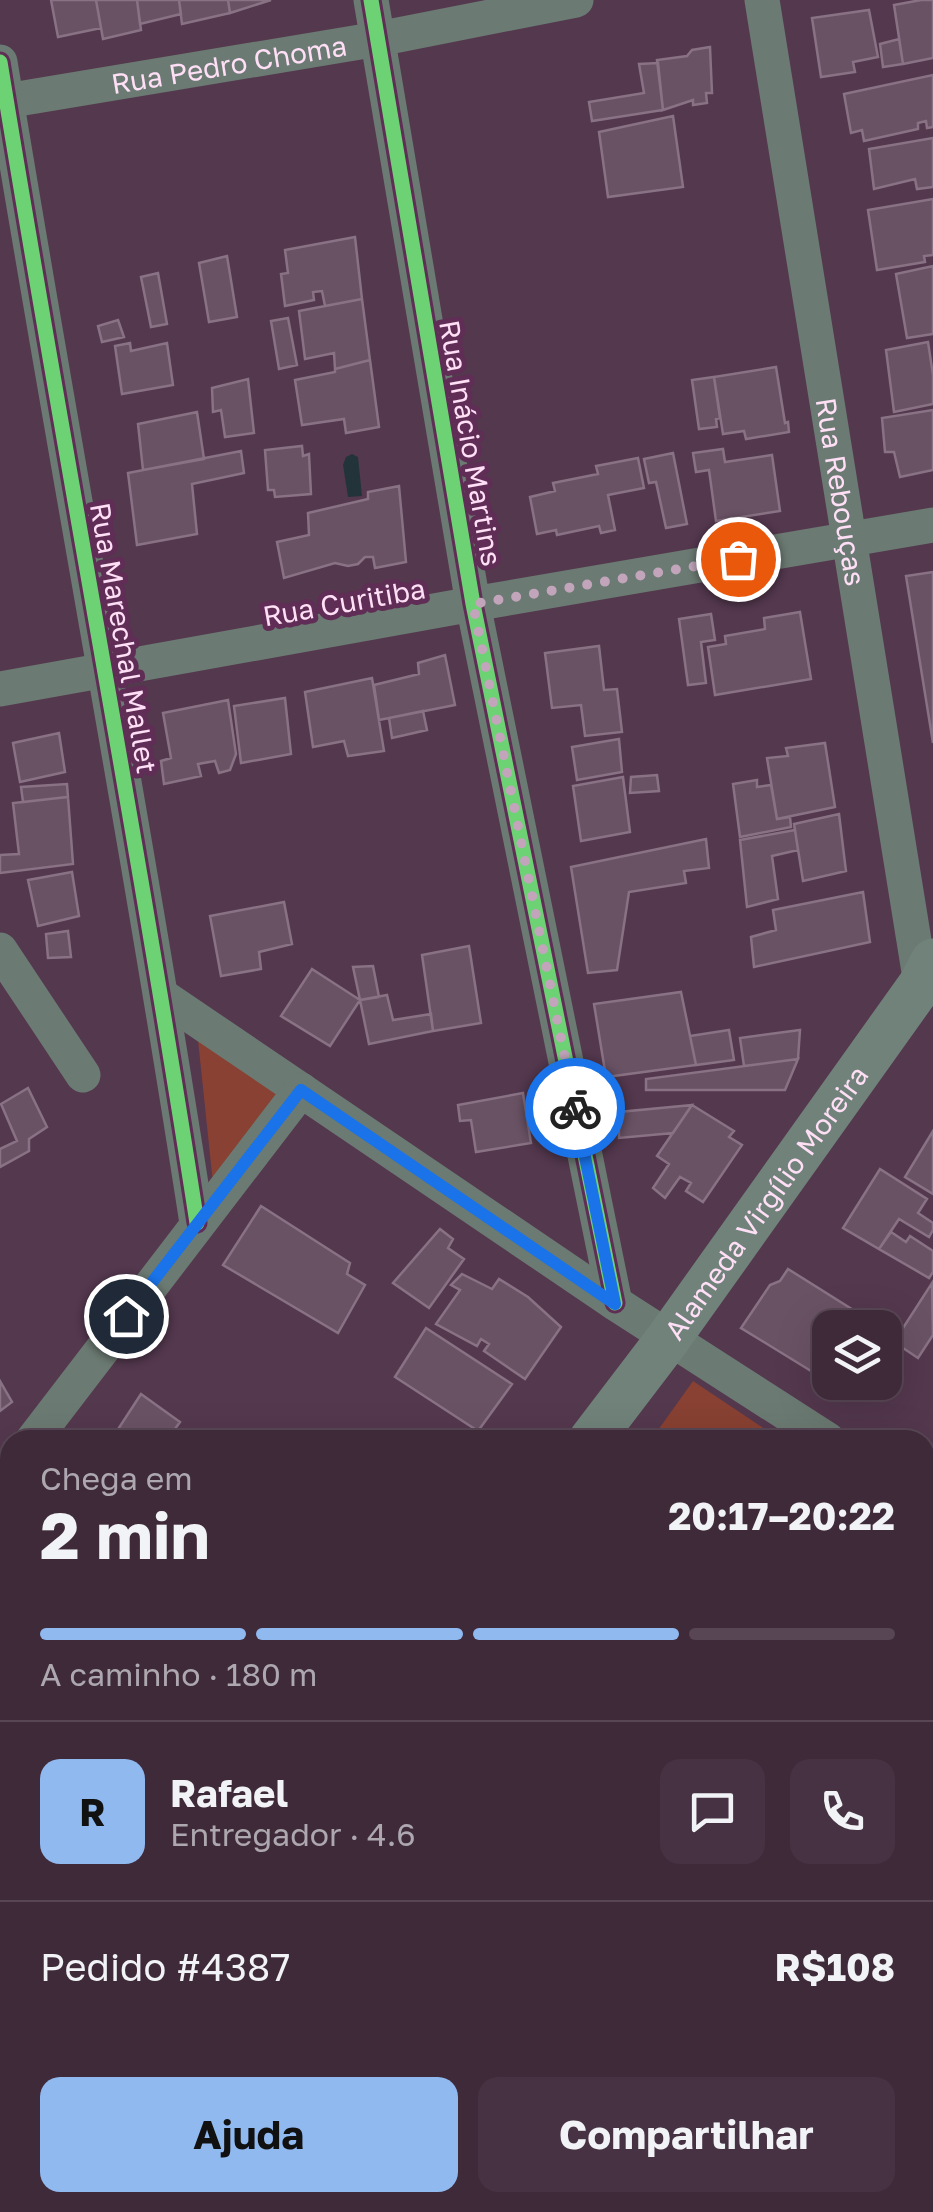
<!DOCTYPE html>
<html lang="pt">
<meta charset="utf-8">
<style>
body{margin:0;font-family:"Golos Text",sans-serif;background:#463242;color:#f1f3f6;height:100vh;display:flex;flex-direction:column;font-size:38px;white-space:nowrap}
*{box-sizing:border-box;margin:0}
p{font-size:32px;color:#ada7af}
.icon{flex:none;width:55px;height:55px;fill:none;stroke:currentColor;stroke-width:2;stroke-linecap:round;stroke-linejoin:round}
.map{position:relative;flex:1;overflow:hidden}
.details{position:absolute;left:0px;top:1430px;width:935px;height:782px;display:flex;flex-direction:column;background:#3f2a3a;border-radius:30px 30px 0 0;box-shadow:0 10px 40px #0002,0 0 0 2px #584654}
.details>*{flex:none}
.buttons{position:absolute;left:812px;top:1310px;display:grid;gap:20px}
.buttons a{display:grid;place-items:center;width:90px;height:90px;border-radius:20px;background:#3f2a3a;box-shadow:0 10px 40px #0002,0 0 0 2px #584654;font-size:50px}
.pin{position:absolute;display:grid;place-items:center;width:85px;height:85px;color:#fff;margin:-42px;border:5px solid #fff;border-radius:50%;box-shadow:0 2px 10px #0007}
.courier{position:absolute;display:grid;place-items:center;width:100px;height:100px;margin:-50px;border:8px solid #1a73e8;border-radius:50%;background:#fff;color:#222;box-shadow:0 2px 12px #0007}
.headline em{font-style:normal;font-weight:700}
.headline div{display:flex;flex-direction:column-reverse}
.headline{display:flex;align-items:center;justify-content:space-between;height:170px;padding:0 40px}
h1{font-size:65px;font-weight:700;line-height:75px}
.bar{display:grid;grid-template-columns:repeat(4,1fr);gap:15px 10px;align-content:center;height:120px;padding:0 40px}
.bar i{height:12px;border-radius:8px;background:#584654}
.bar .on{background:#90b9f0}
.bar p{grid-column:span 4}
.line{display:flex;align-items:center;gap:25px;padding:0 40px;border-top:2px solid #584654}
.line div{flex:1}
.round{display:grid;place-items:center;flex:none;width:105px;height:105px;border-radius:20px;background:#463242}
.primary-button{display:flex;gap:20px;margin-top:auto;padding:20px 40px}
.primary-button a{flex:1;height:115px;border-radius:20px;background:#90b9f0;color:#111;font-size:40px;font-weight:700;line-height:115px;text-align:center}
.primary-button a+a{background:#463242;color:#f1f3f6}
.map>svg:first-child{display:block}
</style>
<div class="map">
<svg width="933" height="2212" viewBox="0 0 933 2212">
<rect width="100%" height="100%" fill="#54384e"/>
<path fill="#884132" d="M198 1040 283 1098 214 1193Z
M693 1381 781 1440H651Z"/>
<path fill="#22333a" d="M352 454 358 457 362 496 348 497 343 465 346 457Z"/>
<path fill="#695264" stroke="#897284" stroke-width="2.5" d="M51 0H96L101 28 58 37Z
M96 0H137L141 30 103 39Z
M137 0H179L181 14 140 24Z
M179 0H228L230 13 182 24Z
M228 0H271L230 13Z
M921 0H933V58L903 64 894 5Z
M869 10 878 57 853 62 855 72 821 77 812 18Z
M899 39 903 64 883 67 880 44Z
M710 47 712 93H706L707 103 693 105V100L663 110 657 60 687 56 692 50Z
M658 63 663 110 592 121 589 102 644 93 639 64Z
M933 75V127L927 128 926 121 918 123V129L864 141 862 130 851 133 844 94Z
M673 116 683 187 608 197 599 132Z
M933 138V187L917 189 915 179 874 189 869 149Z
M933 199V255L924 256 925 262 877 270 868 210Z
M355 237 362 299 325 306 322 291 313 292 314 300 285 306 281 274 288 273 285 250Z
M227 256 237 317 209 322 199 263Z
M933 266V334L907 338 896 274Z
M158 273 167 324 151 327 141 277Z
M362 299 370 360 335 369 334 353 305 359 299 311Z
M288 318 297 365 279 369 271 321Z
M118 320 124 337 102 342 98 326Z
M928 342 933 375V404L894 412 886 350Z
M130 343 131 351 167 343 173 385 122 394 115 346Z
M370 360 379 427 346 433 344 419 302 425 295 380 335 372V369Z
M776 367 785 423 788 422 789 432 746 439 744 431 723 434 714 377Z
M714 377 720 418 716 419 717 427 699 429 692 380Z
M248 379 254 433 225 437 221 410 213 412 212 388Z
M933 410V470L900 477 894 452H885L882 418Z
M197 412 204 459 143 470 138 424Z
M302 446 303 456 309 454 311 494 275 497 274 490H268L265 450Z
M723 449 725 462 772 455 780 511 716 521 709 470 696 472 693 453Z
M241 451 244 473 192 484 197 534 137 545 128 473Z
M673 453 687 524 666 528 656 482 649 483 644 459Z
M638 458 644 488 608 495 615 530 601 533 599 526 557 535 556 530 537 534 530 497 555 491 553 483 598 474 596 466Z
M399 486 406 562 375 568 373 557H365L358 564 348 566 335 563 284 578 277 542 309 535 308 513 368 499V492Z
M933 572V743L906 576Z
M800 612 811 679 715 695 708 647 726 644 725 636 765 629 764 618Z
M711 614 715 640 701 642 706 683 688 685 679 619Z
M599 646 604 690 617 689 622 732 585 736 581 705 552 708 545 653Z
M445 655 455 705 379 720 374 685 419 674 418 663Z
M372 678 384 751 348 756 344 741 313 747 305 692Z
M285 698 291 754 241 763 234 706Z
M228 700 236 754 230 770 219 773 215 761 198 764 201 776 164 784 161 761 171 758 163 713Z
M423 711 427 730 392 738 389 718Z
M59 733 65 772 20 782 13 743Z
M619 739 622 772 577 780 572 747Z
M825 743 835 807 777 819 767 758 788 756 786 748Z
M657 775 659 791 630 793 631 777Z
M623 777 630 832 581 841 573 786Z
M757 780V787L771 785 777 819 790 817 791 827 740 837 733 784Z
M67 784 68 797 23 802 21 787Z
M68 797 73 864 0 873V855L19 854 13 803Z
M839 814 846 871 803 881 794 824Z
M795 830 798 850 772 856 778 899 747 907 740 840Z
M706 839 709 868 684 871 686 883 629 892 617 970 588 973 571 867Z
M72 872 79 916 38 926 28 880Z
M863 892 870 942 754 967 751 937 776 930 773 910Z
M284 902 292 944 259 952 261 969 221 976 210 916Z
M68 931 71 957 48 958 46 934Z
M469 946 481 1023 433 1031 422 955Z
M373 966 379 997 360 1000 353 967Z
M312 969 360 1000 330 1046 281 1016Z
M681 992 696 1065 606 1077 594 1004Z
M387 995 393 1020 431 1014 433 1031 369 1044 360 1000Z
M729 1030 734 1060 696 1065 690 1036Z
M800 1030 798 1059 744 1066 740 1038Z
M798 1059 785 1090H646V1079Z
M28 1088 47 1127 29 1139V1151L0 1167V1149L17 1141 1 1104Z
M523 1093 531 1143 476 1152 471 1120 460 1121 458 1105Z
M692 1105 734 1131 729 1137 742 1145 703 1202 686 1191 691 1183 680 1177 665 1198 653 1188 669 1164 657 1156Z
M692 1105 673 1133 619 1138V1112Z
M933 1131V1194L905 1177Z
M880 1169 927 1199 918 1213 933 1223V1230L929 1237 899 1219 879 1249 843 1228Z
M261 1206 350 1263 347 1274 365 1285 338 1333 223 1265Z
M440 1229 453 1239 448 1248 464 1259 429 1308 393 1283Z
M891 1232 906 1242 910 1236 933 1251V1272L929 1278 879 1249Z
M788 1269 882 1328H830V1382H864L855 1398 741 1328 770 1285 780 1281Z
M462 1274 492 1289 499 1279 528 1297 561 1327 525 1379 484 1351 489 1344 481 1339 477 1346 436 1324 460 1290 451 1285Z
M932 1283 933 1335 918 1358 894 1342Z
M426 1328 512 1384 478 1431 395 1377Z
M0 1381 12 1402 0 1411Z
M141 1394 180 1422 167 1440H111Z
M925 1741 933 1746V1768L925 1780Z
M612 2202H671L667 2209 672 2212H605Z
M786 2202H800L813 2212H780Z"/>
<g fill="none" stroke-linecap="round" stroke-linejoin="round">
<g stroke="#6b7a72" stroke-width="35">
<path d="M371 0 473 604 615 1303"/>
<path id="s1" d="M762 0 921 984"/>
<path d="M0 62C63 449 137 835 197 1223"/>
<path id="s2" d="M0 102 378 39 576 0"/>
<path d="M0 689 473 604 933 525"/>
<path d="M0 950 83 1075"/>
<path d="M162 996 615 1303 828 1440"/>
<path d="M33 1440 301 1090"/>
<path d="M0 1483 10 1470"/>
<path d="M925 1501 933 1506"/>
<path d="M925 1587 933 1575"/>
<path d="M0 1787 10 1795"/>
<path d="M524 2212 530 2202"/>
</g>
<path stroke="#708279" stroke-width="45" id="s3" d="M591 1440 668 1339 921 984 933 961"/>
<path stroke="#7a767b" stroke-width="52" d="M0 2069 10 2065
M113 2212 120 2202"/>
<g stroke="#5f2d55" stroke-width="21">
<path id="cycleway" d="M371 0 473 604 615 1303
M0 62C63 449 137 835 197 1223"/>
</g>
<use href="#cycleway" stroke="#6cd273" stroke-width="15"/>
</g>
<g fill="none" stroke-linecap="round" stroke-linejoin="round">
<path stroke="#c2a5bb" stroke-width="10" stroke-dasharray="0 18" d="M575 1108 473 604 738 559"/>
<path stroke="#1a73e8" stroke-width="12" d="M126 1316 301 1090 615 1304 575 1108"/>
</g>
<g text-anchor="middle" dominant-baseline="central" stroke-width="10" stroke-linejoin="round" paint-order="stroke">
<g font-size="28" fill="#fedff6" stroke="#5f2d55">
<text stroke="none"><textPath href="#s2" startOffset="232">Rua Pedro Choma</textPath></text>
<text transform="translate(471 443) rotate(80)">Rua Inácio Martins</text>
<text stroke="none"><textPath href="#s1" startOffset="498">Rua Rebouças</textPath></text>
<text transform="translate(344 602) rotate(-10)">Rua Curitiba</text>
<text transform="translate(124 638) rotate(80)">Rua Marechal Mallet</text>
<text stroke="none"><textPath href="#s3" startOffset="295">Alameda Virgílio Moreira</textPath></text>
</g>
</g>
</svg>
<div class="buttons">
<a><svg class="icon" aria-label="layers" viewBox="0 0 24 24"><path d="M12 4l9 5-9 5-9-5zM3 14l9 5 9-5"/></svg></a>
</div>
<div class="pin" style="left:738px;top:559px;background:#ea580c"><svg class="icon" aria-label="bag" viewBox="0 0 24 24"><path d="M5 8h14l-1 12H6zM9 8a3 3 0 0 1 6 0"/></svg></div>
<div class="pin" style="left:126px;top:1316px;background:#1f2937"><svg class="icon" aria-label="home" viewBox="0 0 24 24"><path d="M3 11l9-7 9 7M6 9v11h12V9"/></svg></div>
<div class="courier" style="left:575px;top:1108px"><svg class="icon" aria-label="bike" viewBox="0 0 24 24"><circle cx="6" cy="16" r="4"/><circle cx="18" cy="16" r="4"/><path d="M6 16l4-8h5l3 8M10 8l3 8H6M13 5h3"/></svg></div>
<section class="details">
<div class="headline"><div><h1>2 min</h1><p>Chega em</p></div><em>20:17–20:22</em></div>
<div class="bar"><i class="on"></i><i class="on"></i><i class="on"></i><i></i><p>A caminho · 180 m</p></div>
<div class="line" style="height:180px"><b class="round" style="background:#90b9f0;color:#111">R</b><div><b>Rafael</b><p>Entregador · 4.6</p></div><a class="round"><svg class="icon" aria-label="chat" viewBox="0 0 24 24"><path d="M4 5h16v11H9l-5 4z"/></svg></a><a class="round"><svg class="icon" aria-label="phone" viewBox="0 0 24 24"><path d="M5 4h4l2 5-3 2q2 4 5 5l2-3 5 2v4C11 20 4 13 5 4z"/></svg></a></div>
<div class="line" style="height:130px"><div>Pedido #4387</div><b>R$108</b></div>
<div class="primary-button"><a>Ajuda</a><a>Compartilhar</a></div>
</section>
</div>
